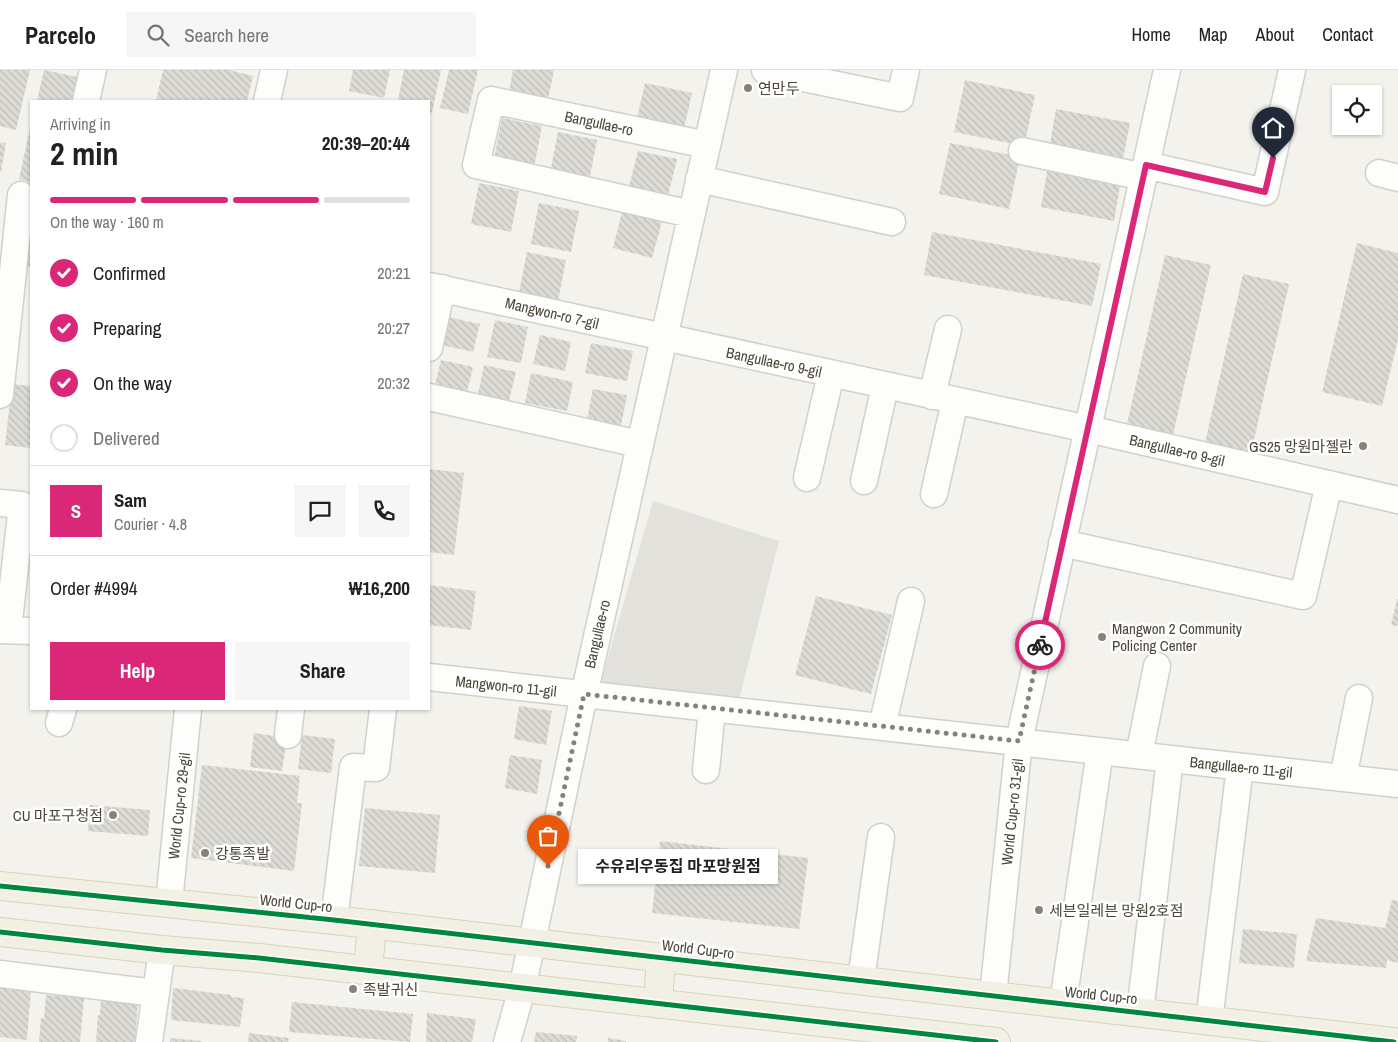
<!DOCTYPE html>
<meta charset="utf-8">
<style>
body{margin:0;font-family:"Archivo Narrow","Noto Sans KR",sans-serif;background:#f6f6f6;color:#202124;height:100vh;display:flex;flex-direction:column;font-size:19px;white-space:nowrap}
*{box-sizing:border-box;margin:0}
p{font-size:16px;color:#757577}
.icon{flex:none;width:28px;height:28px;fill:none;stroke:currentColor;stroke-width:2;stroke-linecap:round;stroke-linejoin:round}
.map{position:relative;flex:1;overflow:hidden}
.drawer{position:absolute;left:30px;top:30px;width:400px;height:610px;display:flex;flex-direction:column;background:#fff;border-radius:0px;box-shadow:0 1px 4px #0004}
.drawer>*{flex:none}
.buttons{position:absolute;left:1332px;top:15px;display:grid;gap:10px}
.buttons a{display:grid;place-items:center;width:50px;height:50px;border-radius:0px;background:#fff;box-shadow:0 1px 4px #0004;font-size:25px}
.pin{position:absolute;display:grid;place-items:center;width:42px;height:42px;color:#fff;margin:-51px -21px;border-radius:50% 50% 50% 0;rotate:-45deg;box-shadow:0 0 5px #0007}
.pin .icon{rotate:45deg}
.courier{position:absolute;display:grid;place-items:center;width:50px;height:50px;margin:-25px;border:4px solid #db2777;border-radius:50%;background:#fff;color:#222;box-shadow:0 1px 6px #0007}
.bubble{position:absolute;height:35px;border-radius:0px;background:#fff;box-shadow:0 1px 4px #0004;font-size:16px;font-weight:700;line-height:35px;text-align:center}
.overview em{font-style:normal;font-weight:700}
.overview div{display:flex;flex-direction:column-reverse}
.overview{display:flex;align-items:center;justify-content:space-between;height:85px;padding:0 20px}
h1{font-size:32px;font-weight:700;line-height:38px}
.bar{display:grid;grid-template-columns:repeat(4,1fr);gap:8px 5px;align-content:center;height:60px;padding:0 20px}
.bar i{height:6px;border-radius:4px;background:#e0e0e0}
.bar .active{background:#db2777}
.bar p{grid-column:span 4}
.line{display:flex;align-items:center;gap:12px;padding:0 20px;border-top:1px solid #e0e0e0}
.line div{flex:1}
.round{display:grid;place-items:center;flex:none;width:52px;height:52px;border-radius:0px;background:#f6f6f6}
ol{padding:0 20px;list-style:none}
li{display:flex;align-items:center;gap:15px;height:55px}
li p{margin-inline-start:auto}
li .icon{padding:5px;border-radius:50%;background:#db2777;color:#fff;stroke-width:4}
li:last-child{color:#757577}
li i{width:28px;height:28px;border:2px solid #e0e0e0;border-radius:50%}
.action{display:flex;gap:10px;margin-top:auto;padding:10px 20px}
.action a{flex:1;height:58px;border-radius:0px;background:#db2777;color:#fff;font-size:20px;font-weight:700;line-height:58px;text-align:center}
.action a+a{background:#f6f6f6;color:#202124}
header{display:flex;align-items:center;gap:30px;box-sizing:border-box;height:70px;padding:0 25px;background:#fff;border-bottom:1px solid #e0e0e0}
header strong{font-size:24px}
nav{display:flex;gap:28px;margin-inline-start:auto;font-size:18px}
.search{width:350px;height:45px;background:#f6f6f6;display:flex;align-items:center;gap:12px;box-sizing:border-box;padding:0 18px;border-radius:0px;color:#757577;font-size:19px}
.map>svg:first-child{display:block}
</style>
<header>
<strong>Parcelo</strong>
<div class="search"><svg class="icon" aria-label="search" viewBox="0 0 24 24"><circle cx="10" cy="10" r="6"/><path d="M15 15l6 6"/></svg>Search here</div>
<nav><a>Home</a><a>Map</a><a>About</a><a>Contact</a></nav>
</header>
<div class="map">
<svg width="1398" height="972" viewBox="0 0 1398 972">
<defs>
<pattern id="building-back-hatch" width="6" height="6" patternUnits="userSpaceOnUse" patternTransform="scale(1.25)"><rect width="6" height="6" fill="#dddbd5"/><path d="M-1 5l2 2M0 0l6 6M5-1l2 2" fill="none" stroke="#bfbdb7"/></pattern>
</defs>
<rect width="100%" height="100%" fill="#f3f2ed"/>
<path fill="#e2e1dc" d="M653 431 779 471 739 630 601 612Z"/>
<path fill="url(#building-back-hatch)" d="M0 0H30L16 60 0 56Z
M44 0 82 8 76 31H37Z
M163 0H229L253 6 247 31H156Z
M353 0H390L384 28 349 21Z
M404 0H441L432 43 429 42V31H398Z
M449 0H478L468 44 440 38Z
M513 0H554L547 35 508 28Z
M965 10 1035 25 1024 76 954 62Z
M645 13 692 23 683 63 636 53Z
M1056 39 1130 53 1122 94 1049 80Z
M502 48 542 56 534 97 494 89Z
M30 58H31V112L19 109Z
M558 62 597 70 589 111 550 103Z
M0 72 6 73 1 102H0Z
M950 73 1020 87 1009 139 939 124Z
M638 81 677 89 667 130 628 121Z
M1048 96 1121 110 1114 151 1041 137Z
M479 113 519 121 511 162 471 154Z
M539 133 579 141 571 182 531 174Z
M623 138 663 148 652 188 613 178Z
M932 162 1101 194 1092 236 924 205Z
M30 164H31V197H26Z
M1357 173 1398 183V269L1382 336 1322 322Z
M527 182 566 190 558 231 519 223Z
M1165 185 1211 195 1173 365 1127 354Z
M1243 204 1289 214 1251 383 1205 373Z
M448 247 480 254 473 282 442 275Z
M495 250 528 257 521 293 487 287Z
M540 265 571 272 565 301 533 294Z
M591 273 633 281 627 311 585 303Z
M441 290 473 297 466 326 434 319Z
M484 295 516 302 509 331 478 324Z
M531 303 573 312 567 341 525 333Z
M12 314 31 316V378L5 375Z
M593 319 627 325 620 361 586 354Z
M429 399 464 403 454 485 429 482Z
M429 515 476 521 471 560 429 555Z
M816 526 892 545 871 624 795 605Z
M1397 529H1398V556L1391 555Z
M519 636 552 641 546 675 514 669Z
M254 663 287 668 282 701 250 697Z
M302 665 335 669 331 703 298 699Z
M510 685 542 690 537 724 505 718Z
M202 695 300 706 297 733H302L294 801 191 788Z
M90 735 150 740 148 766 88 761Z
M365 738 440 745 435 803 359 796Z
M660 771 808 788 799 859 652 843Z
M1392 830 1398 831V893L1387 890 1386 898 1306 891 1316 848 1385 858Z
M1243 859 1297 864 1294 898 1239 893Z
M0 915 31 918 27 970 0 967Z
M173 918 231 925V927L244 928 240 957 171 950Z
M46 925 84 928 80 972H39L41 948 44 949Z
M101 929 138 932 135 972H96L98 945H100Z
M292 932 413 944 410 972 289 962Z
M427 943 476 949 472 972H426Z
M536 962 577 966 576 972H534Z
M249 963 289 968 288 972H248Z
M170 968 202 971V972H170Z
M608 968 626 971V972H608Z"/>
<g fill="none" stroke-linecap="round" stroke-linejoin="round">
<g stroke="#d1d0ca" stroke-width="29">
<path id="minor" d="M765 0 900 28 906 0
M86 31 93 0
M267 31 274 0
M1022 81 1144 107
M1146 95 1265 122 1292 0
M1379 103 1398 108
M699 109 892 152
M691 144 476 95 491 30 707 75
M429 216 1088 359 1398 430
M429 278 442 218
M0 325 21 125
M932 326 948 259
M429 327 639 374
M807 408 831 304
M864 411 885 316
M934 424 955 331
M0 433 22 435 8 560
M1062 473 1303 526 1329 414
M0 560 31 561
M429 607 1398 714
M59 653 63 639
M882 657 911 531
M288 665 291 639
M1139 685 1157 596
M706 700 712 639
M1343 708 1359 628
M169 833 188 639
M334 850 353 697 376 698 383 639
M0 904 155 923
M861 910 881 767
M993 926 1019 671 1167 0
M1063 933 1100 681
M1140 942 1170 689
M1209 951 1240 697
M149 972 162 880
M507 972 522 919 584 625 724 0"/>
</g>
<g stroke="#d7d3b8" stroke-width="30">
<path id="major" d="M0 816 334 850 1394 972
M0 862 162 880 259 888 996 972
M368 900 372 854
M658 934 661 887"/>
</g>
<use href="#minor" stroke="#fdfdfc" stroke-width="26"/>
<use href="#major" stroke="#f2f0e4" stroke-width="28"/>
<g stroke="#fff" stroke-width="8">
<path id="cycleway" d="M0 816 334 850 1394 972
M0 862 162 880 259 888 996 972"/>
</g>
<use href="#cycleway" stroke="#00873e" stroke-width="5"/>
</g>
<g fill="none" stroke-linecap="round" stroke-linejoin="round">
<path stroke="#868277" stroke-width="5" stroke-dasharray="0 9" d="M548 796 584 624 1019 671 1040 575"/>
<path stroke="#db2777" stroke-width="6" d="M1040 575 1146 95 1265 122 1273 88"/>
</g>
<g fill="#868277" stroke="#fff" stroke-width="2">
<circle cx="748" cy="18" r="5"/>
<circle cx="1363" cy="376" r="5"/>
<circle cx="1102" cy="567" r="5"/>
<circle cx="113" cy="745" r="5"/>
<circle cx="205" cy="783" r="5"/>
<circle cx="1039" cy="840" r="5"/>
<circle cx="353" cy="919" r="5"/>
</g>
<g text-anchor="middle" dominant-baseline="central" stroke-width="5" stroke-linejoin="round" paint-order="stroke">
<g font-size="15" fill="#4b4637" stroke="#fff" text-anchor="start">
<text x="758" y="18">연만두</text>
<text x="1353" y="376" text-anchor="end">GS25 망원마젤란</text>
<text x="1112" y="558">Mangwon 2 Community<tspan x="1112" dy="17">Policing Center</tspan></text>
<text x="103" y="745" text-anchor="end">CU 마포구청점</text>
<text x="215" y="783">강통족발</text>
<text x="1049" y="840">세븐일레븐 망원2호점</text>
<text x="363" y="919">족발귀신</text>
</g>
<g font-size="15" fill="#4b4637" stroke="#fff">
<text transform="translate(599 53) rotate(12)">Bangullae-ro</text>
<text transform="translate(552 243) rotate(13)">Mangwon-ro 7-gil</text>
<text transform="translate(774 292) rotate(12)">Bangullae-ro 9-gil</text>
<text transform="translate(1177 380) rotate(13)">Bangullae-ro 9-gil</text>
<text transform="translate(597 564) rotate(-77)">Bangullae-ro</text>
<text transform="translate(506 616) rotate(6)">Mangwon-ro 11-gil</text>
<text transform="translate(1241 697) rotate(6)">Bangullae-ro 11-gil</text>
<text transform="translate(179 736) rotate(-84)">World Cup-ro 29-gil</text>
<text transform="translate(1012 742) rotate(-84)">World Cup-ro 31-gil</text>
<text transform="translate(296 833) rotate(6)">World Cup-ro</text>
<text transform="translate(698 879) rotate(7)">World Cup-ro</text>
<text transform="translate(1101 925) rotate(6)">World Cup-ro</text>
</g>
</g>
</svg>
<div class="buttons">
<a><svg class="icon" aria-label="locate" viewBox="0 0 24 24"><circle cx="12" cy="12" r="6"/><path d="M12 2v4M12 18v4M2 12h4M18 12h4"/></svg></a>
</div>
<div class="pin" style="left:548px;top:796px;background:#ea580c"><svg class="icon" aria-label="bag" viewBox="0 0 24 24"><path d="M5 8h14l-1 12H6zM9 8a3 3 0 0 1 6 0"/></svg></div>
<div class="pin" style="left:1273px;top:88px;background:#1f2937"><svg class="icon" aria-label="home" viewBox="0 0 24 24"><path d="M3 11l9-7 9 7M6 9v11h12V9"/></svg></div>
<div class="courier" style="left:1040px;top:575px"><svg class="icon" aria-label="bike" viewBox="0 0 24 24"><circle cx="6" cy="16" r="4"/><circle cx="18" cy="16" r="4"/><path d="M6 16l4-8h5l3 8M10 8l3 8H6M13 5h3"/></svg></div>
<div class="bubble" style="left:578px;top:779px;width:200px">수유리우동집 마포망원점</div>
<section class="drawer">
<div class="overview"><div><h1>2 min</h1><p>Arriving in</p></div><em>20:39–20:44</em></div>
<div class="bar"><i class="active"></i><i class="active"></i><i class="active"></i><i></i><p>On the way · 160 m</p></div>
<ol>
<li><svg class="icon" aria-label="check" viewBox="0 0 24 24"><path d="M5 12l5 5 9-10"/></svg>Confirmed<p>20:21</p></li>
<li><svg class="icon" aria-label="check" viewBox="0 0 24 24"><path d="M5 12l5 5 9-10"/></svg>Preparing<p>20:27</p></li>
<li><svg class="icon" aria-label="check" viewBox="0 0 24 24"><path d="M5 12l5 5 9-10"/></svg>On the way<p>20:32</p></li>
<li><i></i>Delivered</li>
</ol>
<div class="line" style="height:90px"><b class="round" style="background:#db2777;color:#fff">S</b><div><b>Sam</b><p>Courier · 4.8</p></div><a class="round"><svg class="icon" aria-label="chat" viewBox="0 0 24 24"><path d="M4 5h16v11H9l-5 4z"/></svg></a><a class="round"><svg class="icon" aria-label="phone" viewBox="0 0 24 24"><path d="M5 4h4l2 5-3 2q2 4 5 5l2-3 5 2v4C11 20 4 13 5 4z"/></svg></a></div>
<div class="line" style="height:65px"><div>Order #4994</div><b>₩16,200</b></div>
<div class="action"><a>Help</a><a>Share</a></div>
</section>
</div>
